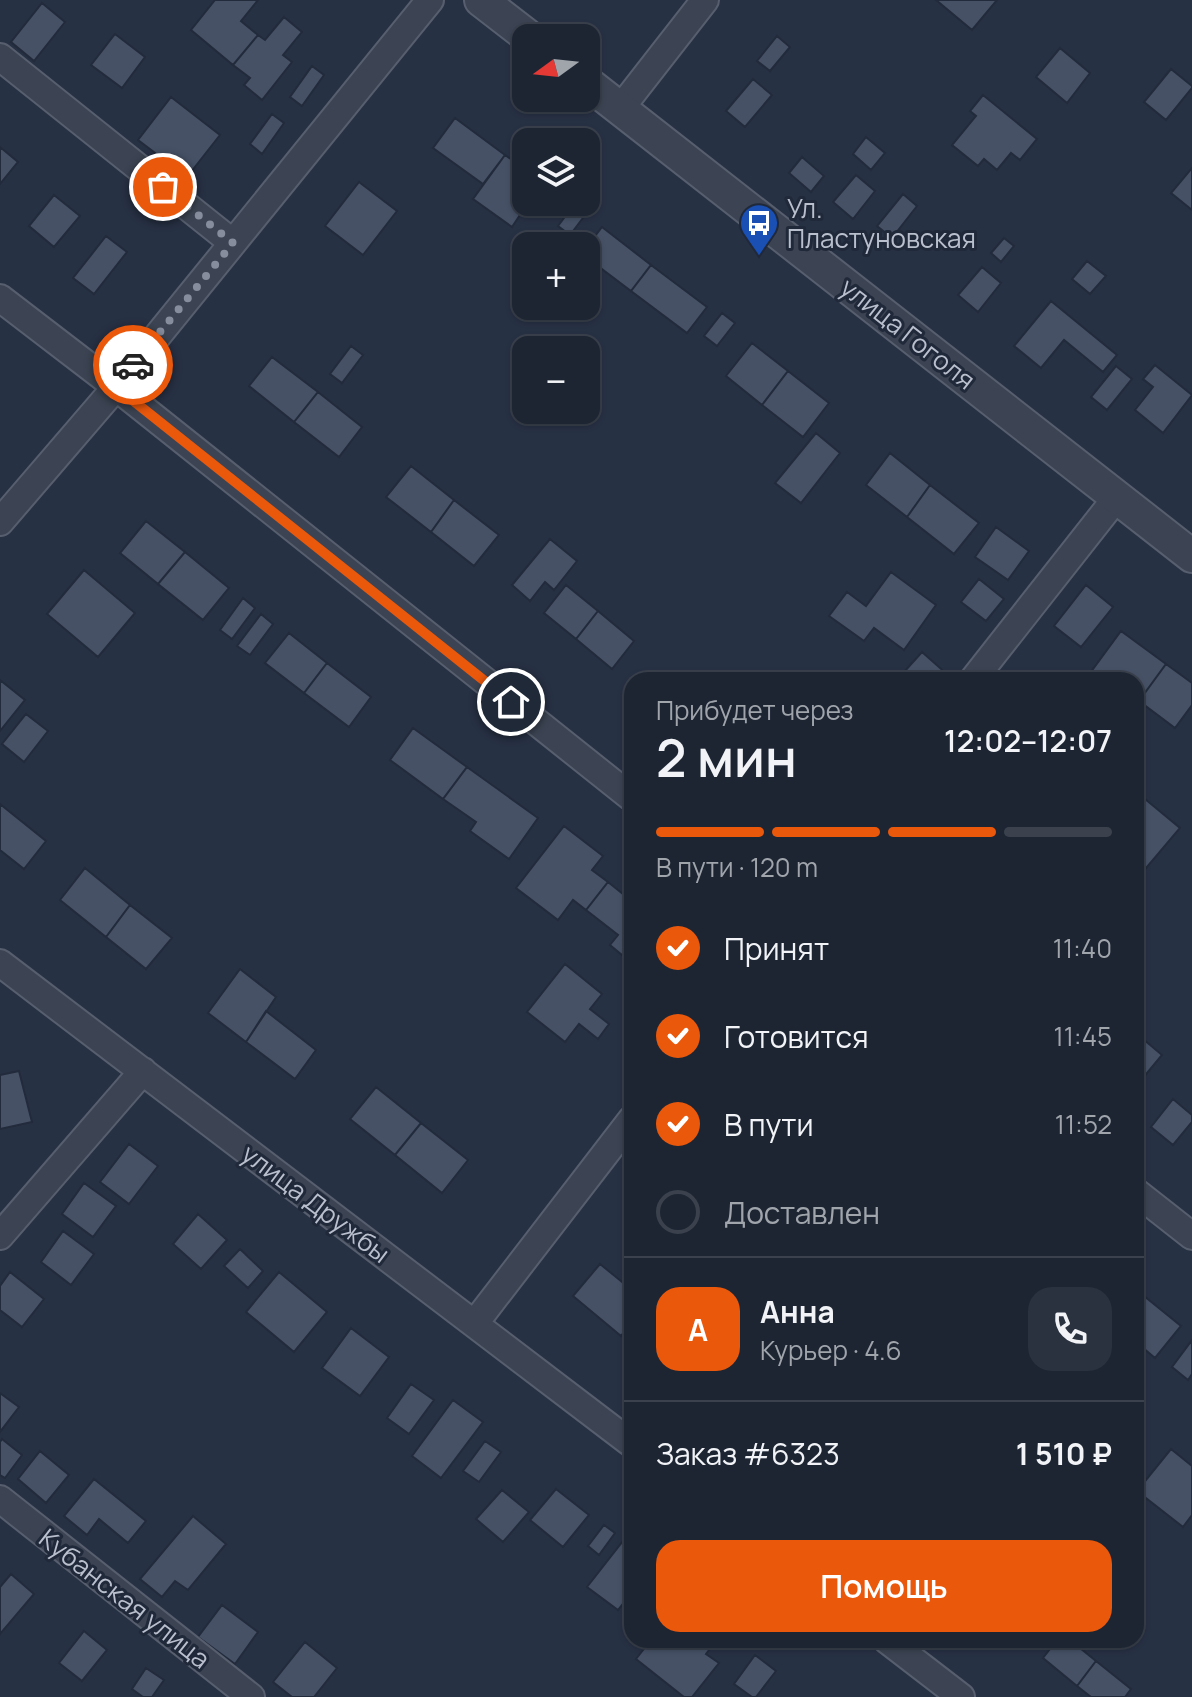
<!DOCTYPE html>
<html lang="ru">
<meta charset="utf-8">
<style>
body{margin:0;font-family:Manrope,sans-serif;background:#2a313f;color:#f1f3f6;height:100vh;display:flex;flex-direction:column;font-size:30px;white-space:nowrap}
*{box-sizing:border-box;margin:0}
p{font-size:26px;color:#a0a5ac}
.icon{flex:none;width:44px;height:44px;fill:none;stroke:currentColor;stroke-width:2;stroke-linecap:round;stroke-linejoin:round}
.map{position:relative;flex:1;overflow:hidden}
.panel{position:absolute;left:624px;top:672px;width:520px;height:976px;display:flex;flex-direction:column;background:#1d2533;border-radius:24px;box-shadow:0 2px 6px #0004,0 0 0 2px #3b424e}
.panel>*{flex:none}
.needle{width:52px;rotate:255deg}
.fabs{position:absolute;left:512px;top:24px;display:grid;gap:16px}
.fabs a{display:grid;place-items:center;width:88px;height:88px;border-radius:16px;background:#1d2533;box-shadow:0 2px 6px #0004,0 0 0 2px #3b424e;font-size:40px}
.pin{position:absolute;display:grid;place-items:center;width:68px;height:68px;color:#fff;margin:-34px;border:4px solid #fff;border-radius:50%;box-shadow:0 2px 8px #0007}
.courier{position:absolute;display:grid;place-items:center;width:80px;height:80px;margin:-40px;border:6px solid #ea580c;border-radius:50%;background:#fff;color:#222;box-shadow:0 2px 10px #0007}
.headline em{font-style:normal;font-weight:600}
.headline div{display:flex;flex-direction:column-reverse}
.headline{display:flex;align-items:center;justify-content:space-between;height:136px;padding:0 32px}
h1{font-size:52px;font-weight:600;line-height:60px}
.bar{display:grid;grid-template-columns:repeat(4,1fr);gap:12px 8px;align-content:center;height:96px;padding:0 32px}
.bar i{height:10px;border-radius:6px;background:#3b424e}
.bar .current{background:#ea580c}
.bar p{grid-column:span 4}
.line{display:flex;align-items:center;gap:20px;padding:0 32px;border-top:2px solid #3b424e}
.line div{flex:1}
.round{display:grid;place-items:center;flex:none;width:84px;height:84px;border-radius:24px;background:#2a313f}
ol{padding:0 32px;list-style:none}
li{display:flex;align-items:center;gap:24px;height:88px}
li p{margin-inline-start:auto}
li .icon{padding:8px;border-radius:50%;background:#ea580c;color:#fff;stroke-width:4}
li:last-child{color:#a0a5ac}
li i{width:44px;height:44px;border:4px solid #3b424e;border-radius:50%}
.button{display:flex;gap:16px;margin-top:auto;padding:16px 32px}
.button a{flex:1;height:92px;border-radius:24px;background:#ea580c;color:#fff;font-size:32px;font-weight:600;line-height:92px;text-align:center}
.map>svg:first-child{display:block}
</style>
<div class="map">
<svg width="1192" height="1697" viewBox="0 0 1192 1697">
<rect width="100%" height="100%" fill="#273144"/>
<path fill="#465166" stroke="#222b3b" stroke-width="2" d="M215 0H258L241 21 258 35 233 65 191 30Z
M936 0H997L972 30Z
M42 3 65 22 34 61 11 42Z
M284 17 302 32 283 55 292 62 262 100 244 85 250 78 233 65 258 35 265 40Z
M115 34 145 57 122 88 91 65Z
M777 36 790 47 770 71 757 61Z
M1060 48 1090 73 1067 103 1036 77Z
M312 66 324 75 302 106 290 97Z
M1171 69 1192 86V88L1166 120 1144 102Z
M753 79 772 95 745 127 726 111Z
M983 95 1037 139 1020 160 1011 153 997 170 984 159 978 166 952 145 976 116 970 111Z
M171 97 220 135 187 177 138 140Z
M272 114 284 123 262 154 250 144Z
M455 118 505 155 483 184 433 148Z
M866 137 885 153 871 170 853 154Z
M0 147 18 162 0 184Z
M505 155 526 170V202H538L528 216 522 212 512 227 473 199Z
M802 157 824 176 811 192 789 173Z
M1192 168V210L1171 193Z
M856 175 875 191 853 219 833 202Z
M359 182 397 211 363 255 325 226Z
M903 194 917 206 892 238 877 226Z
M54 195 80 216 54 247 29 226Z
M576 202H579L589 210 570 235 558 226Z
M602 227 651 265 631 291 586 257V248Z
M106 236 127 252 94 294 73 278Z
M1004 238 1014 246 1001 262 991 253Z
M1087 261 1106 276 1090 294 1072 279Z
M651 265 707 307 687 333 631 291Z
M982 267 1001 283 978 312 958 295Z
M1051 301 1117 355 1103 372 1064 340 1041 368 1014 346Z
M722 313 735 323 717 346 704 336Z
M752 343 788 371 762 405 726 376Z
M351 346 363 355 342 383 330 374Z
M272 357 318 392 294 422 249 386Z
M1155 365 1192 395 1163 433 1135 410 1153 387 1143 379Z
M1116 366 1132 379 1107 410 1091 397Z
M788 371 829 403 803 437 762 405Z
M318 392 362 427 339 457 294 422Z
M816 433 840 453 801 503 775 483Z
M890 453 930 485 907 517 866 485Z
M411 466 454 500 431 532 386 497Z
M930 485 979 523 954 554 907 517Z
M454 500 499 535 474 566 431 532Z
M146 521 185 552 158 584 120 553Z
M996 527 1029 551 1008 580 975 557Z
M550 539 577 561 554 590 545 582 530 601 512 585Z
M185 552 229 588 203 620 158 584Z
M84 570 135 613 98 657 47 614Z
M891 572 936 605 904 650 874 628 864 641 829 616 847 592 866 606Z
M979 579 1004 599 986 621 961 602Z
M566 585 598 611 576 639 544 613Z
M1086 585 1113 607 1081 647 1054 626Z
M243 598 255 608 232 639 220 630Z
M598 611 634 641 612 669 576 639Z
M261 614 273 624 250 655 237 646Z
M1121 631 1166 664 1139 701 1136 699V680H1085Z
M289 633 327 663 304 693 265 663Z
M922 652 948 675 944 680H914L904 672Z
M327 663 371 697 349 727 304 693Z
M1166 664 1192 683V705L1175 728 1139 701Z
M0 680 25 700 0 731Z
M26 714 48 731 24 762 2 744Z
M413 728 467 767 443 799 390 760Z
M467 767 538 818 509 859 470 831 476 822 443 799Z
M1139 794 1180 828 1136 880V797Z
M0 804 46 841 24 869 0 850Z
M564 826 603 856 592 870 608 882 586 910 573 900 558 920 516 888Z
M85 868 130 905 106 937 60 900Z
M608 882 628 898 632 892V955L628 960 610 945 618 935 586 910Z
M130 905 172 938 146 969 106 937Z
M565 964 602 994 590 1009 609 1024 598 1039 579 1024 565 1042 527 1012Z
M240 969 276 997 246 1042 208 1013Z
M266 1011 316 1050 295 1079 246 1042Z
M1136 1033 1162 1055 1138 1084 1136 1083Z
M19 1071 32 1122 0 1129V1075Z
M376 1087 421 1123 395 1155 350 1119Z
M1173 1099 1192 1115V1122L1173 1145 1151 1127Z
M421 1123 468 1160 442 1193 395 1155Z
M129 1144 158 1166 129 1204 100 1182Z
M84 1183 116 1206 93 1237 62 1214Z
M198 1214 227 1240 201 1269 173 1244Z
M63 1231 94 1254 71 1285 41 1262Z
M240 1249 263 1271 248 1288 224 1266Z
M600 1264 632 1290V1321L621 1336 573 1296Z
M10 1272 44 1299 22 1327 0 1310V1286Z
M279 1272 327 1312 294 1352 246 1312Z
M1144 1296 1181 1326 1155 1358 1136 1342V1305Z
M351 1328 389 1357 360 1396 322 1368Z
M1192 1340V1374L1188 1380 1172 1367Z
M411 1384 434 1400 409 1434 387 1418Z
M0 1393 19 1407 0 1432Z
M453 1400 483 1422 441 1478 412 1456Z
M2 1439 22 1455 5 1478 0 1475V1442Z
M485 1441 501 1452 479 1482 463 1471Z
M1171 1449 1192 1466V1515L1183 1527 1137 1491Z
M40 1451 69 1475 46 1503 18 1479Z
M94 1479 146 1521 128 1543 99 1519 87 1535 64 1516Z
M556 1489 589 1515 563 1547 530 1520Z
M502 1490 529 1512 503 1542 476 1519Z
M193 1516 226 1544 188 1590 175 1581 162 1597 140 1579Z
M604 1525 615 1533 599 1555 588 1546Z
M623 1541 632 1548V1592L618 1610 587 1587Z
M11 1574 34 1594 0 1634V1587Z
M222 1605 258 1632 235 1664 198 1637Z
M84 1631 107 1650 82 1681 59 1663Z
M651 1640H717L706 1654 719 1663 692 1697H684L636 1659Z
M1057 1640H1070L1096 1661 1077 1686 1043 1658Z
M305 1642 337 1668 314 1697H292L273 1682Z
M755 1655 776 1671 756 1697H752L734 1684Z
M1096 1661 1131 1689 1125 1697H1091L1077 1686Z
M146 1668 164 1680 152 1697H143L132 1689Z"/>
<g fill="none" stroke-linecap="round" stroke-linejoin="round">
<g stroke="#575f6e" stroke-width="30">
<path id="minor" d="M0 57 233 243
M620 109 705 0
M0 298 116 387 632 798
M0 522 116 387 430 0
M973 680 1117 497
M0 963 632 1444
M1136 1192 1192 1236
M0 1236 143 1071
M475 1323 632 1119
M0 1499 251 1697
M887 1640 961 1697"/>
</g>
<g stroke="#575f6e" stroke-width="36">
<path id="tertiary" d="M481 0 530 38
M586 82 1192 556"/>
</g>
<use href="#minor" stroke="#3c4453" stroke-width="26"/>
<use href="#tertiary" stroke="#3c4453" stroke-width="32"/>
</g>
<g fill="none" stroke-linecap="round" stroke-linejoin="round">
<path stroke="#868d9d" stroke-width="8" stroke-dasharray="0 14.4" d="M133 365 233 243 163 187"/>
<path stroke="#ea580c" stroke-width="10" d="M133 365 116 387 511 702"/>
</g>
<defs>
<g id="bus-pin" transform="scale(2)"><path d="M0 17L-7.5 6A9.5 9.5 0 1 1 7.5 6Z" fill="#1a4fb4" stroke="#202939"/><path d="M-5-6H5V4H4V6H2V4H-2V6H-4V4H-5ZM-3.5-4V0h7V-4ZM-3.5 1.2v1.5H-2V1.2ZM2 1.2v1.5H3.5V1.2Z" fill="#fff"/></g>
</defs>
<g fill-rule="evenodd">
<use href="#bus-pin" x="759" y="223"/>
</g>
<g text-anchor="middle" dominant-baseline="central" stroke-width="6" stroke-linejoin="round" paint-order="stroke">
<g font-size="26" fill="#b9bfcd" stroke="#202939" text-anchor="start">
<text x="787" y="208">Ул.<tspan x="787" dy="30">Пластуновская</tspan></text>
</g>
<g font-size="26" fill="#b9bfcd" stroke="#202939">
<text transform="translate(908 333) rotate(38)">улица Гоголя</text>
<text transform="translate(316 1203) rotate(37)">улица Дружбы</text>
<text transform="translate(125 1598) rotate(38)">Кубанская улица</text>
</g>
</g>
</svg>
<div class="fabs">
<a><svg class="needle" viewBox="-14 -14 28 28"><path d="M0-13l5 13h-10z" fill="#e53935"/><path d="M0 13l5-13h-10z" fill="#a0a5ac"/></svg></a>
<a><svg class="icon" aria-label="layers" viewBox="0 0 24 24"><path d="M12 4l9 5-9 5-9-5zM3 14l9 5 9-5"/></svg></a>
<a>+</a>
<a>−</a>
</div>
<div class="pin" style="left:163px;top:187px;background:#ea580c"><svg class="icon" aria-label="bag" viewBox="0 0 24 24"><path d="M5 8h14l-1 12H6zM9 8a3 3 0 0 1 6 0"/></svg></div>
<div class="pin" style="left:511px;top:702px;background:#1f2937"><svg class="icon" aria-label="home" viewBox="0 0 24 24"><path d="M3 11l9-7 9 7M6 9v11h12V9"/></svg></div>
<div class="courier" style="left:133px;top:365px"><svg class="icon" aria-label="car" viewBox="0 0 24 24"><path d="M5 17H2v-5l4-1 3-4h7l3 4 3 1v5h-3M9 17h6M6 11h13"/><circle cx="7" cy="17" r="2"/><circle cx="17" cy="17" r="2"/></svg></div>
<section class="panel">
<div class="headline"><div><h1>2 мин</h1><p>Прибудет через</p></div><em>12:02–12:07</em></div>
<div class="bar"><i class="current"></i><i class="current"></i><i class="current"></i><i></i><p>В пути · 120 m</p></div>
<ol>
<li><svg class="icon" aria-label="check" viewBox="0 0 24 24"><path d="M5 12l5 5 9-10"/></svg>Принят<p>11:40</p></li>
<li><svg class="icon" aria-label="check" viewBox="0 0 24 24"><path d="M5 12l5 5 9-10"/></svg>Готовится<p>11:45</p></li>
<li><svg class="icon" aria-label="check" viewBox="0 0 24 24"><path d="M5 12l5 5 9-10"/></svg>В пути<p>11:52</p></li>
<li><i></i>Доставлен</li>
</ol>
<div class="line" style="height:144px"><b class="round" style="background:#ea580c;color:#fff">А</b><div><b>Анна</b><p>Курьер · 4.6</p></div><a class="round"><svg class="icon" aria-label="phone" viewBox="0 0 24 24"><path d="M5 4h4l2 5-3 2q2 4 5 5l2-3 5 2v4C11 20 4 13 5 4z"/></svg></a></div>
<div class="line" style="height:104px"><div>Заказ #6323</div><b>1 510 ₽</b></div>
<div class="button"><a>Помощь</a></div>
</section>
</div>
